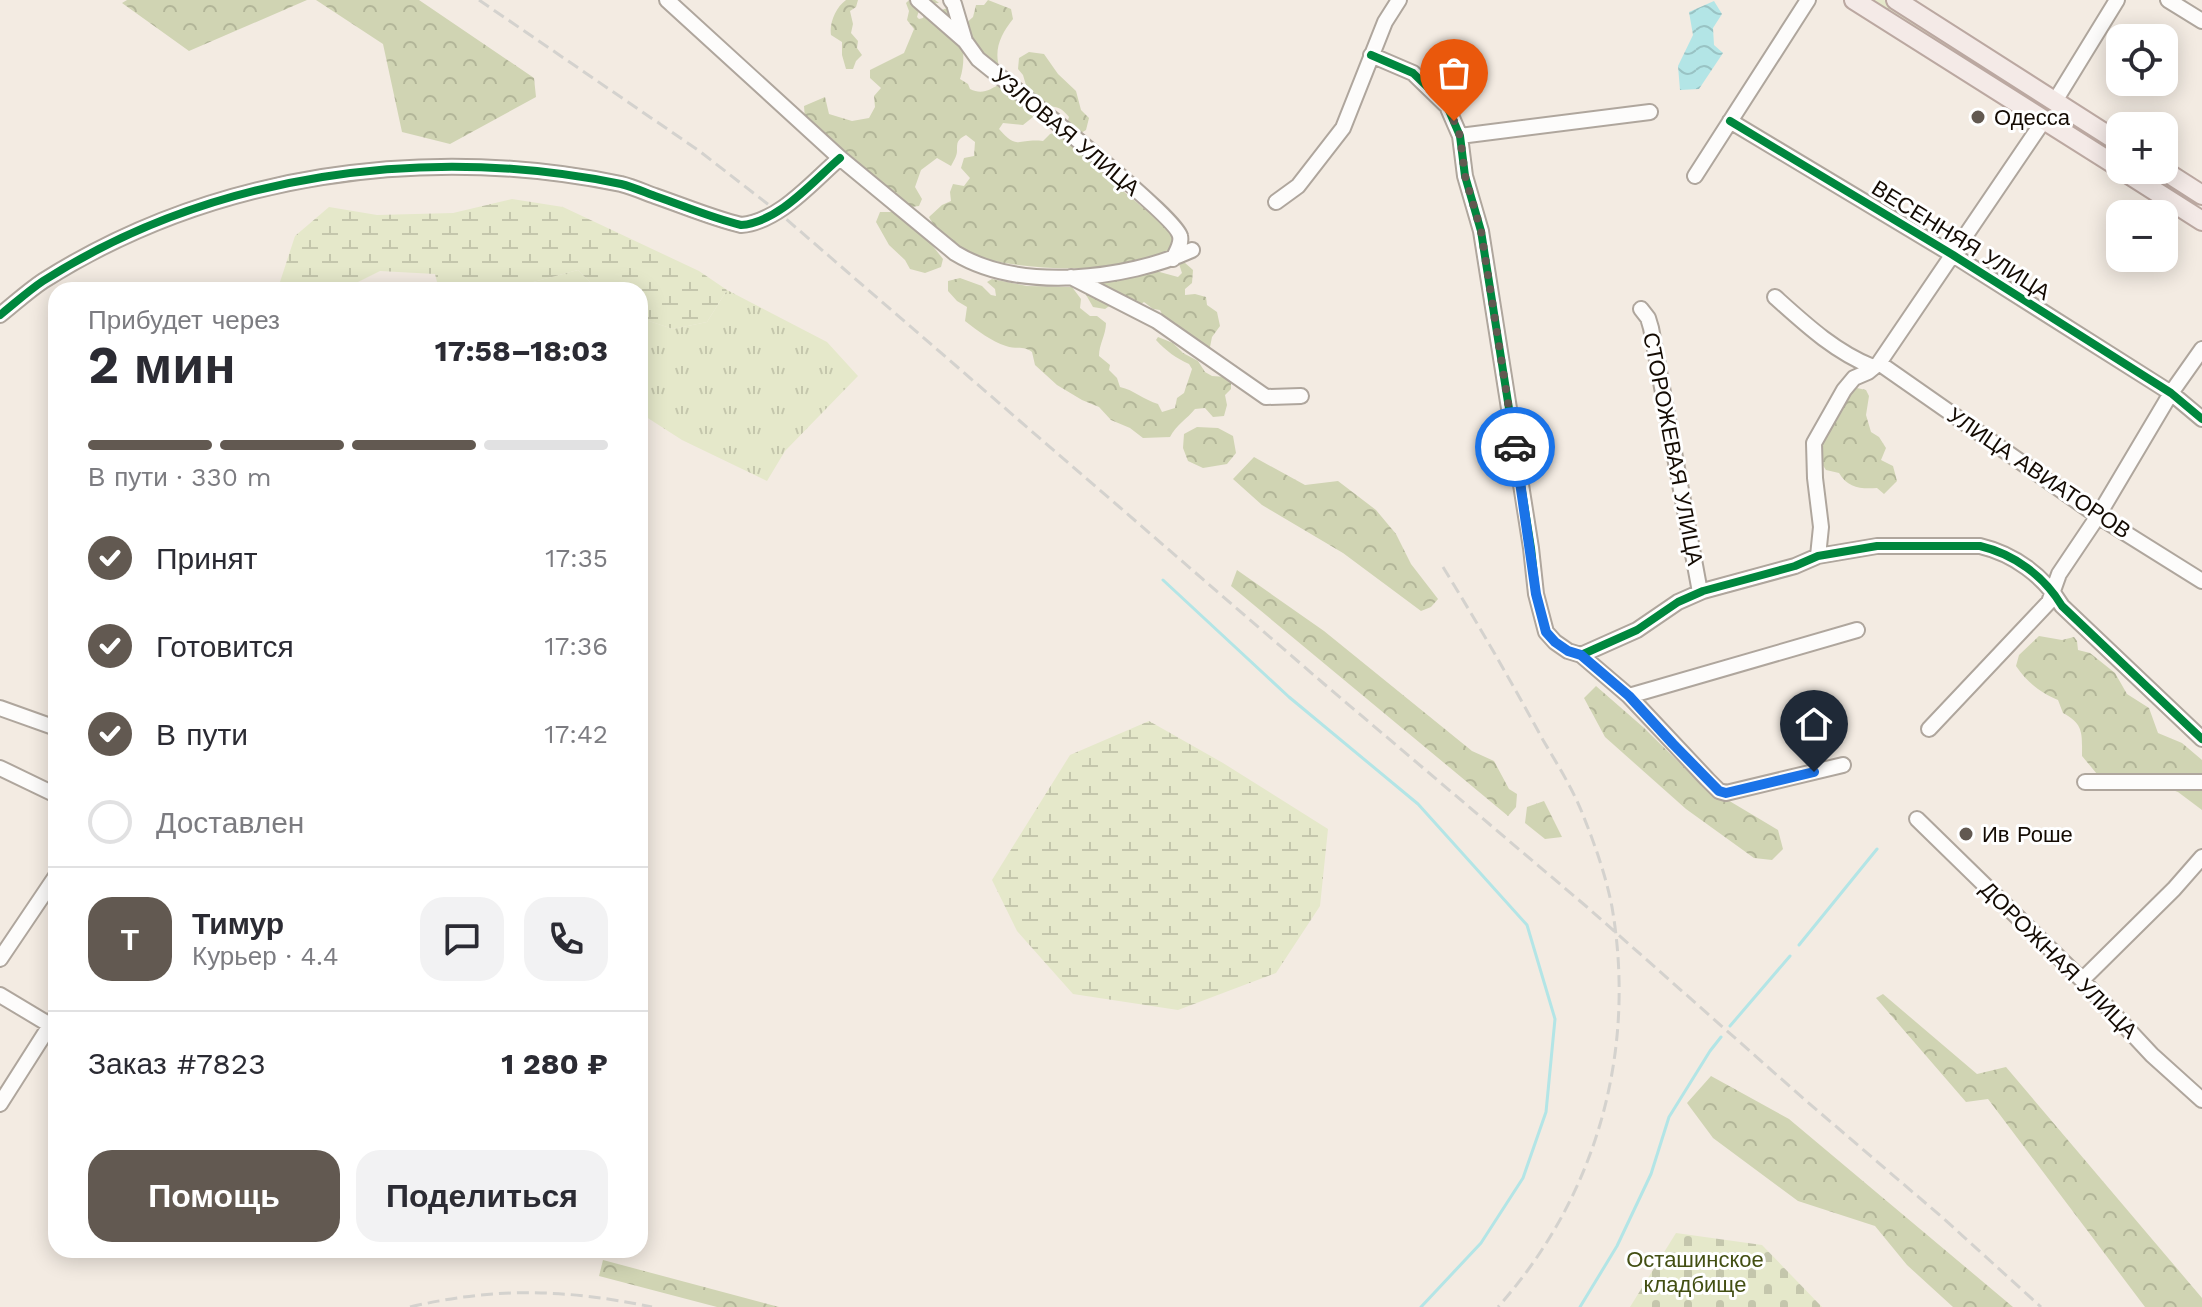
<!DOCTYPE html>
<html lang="ru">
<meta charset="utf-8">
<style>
body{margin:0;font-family:"Work Sans",sans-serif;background:#f2f2f3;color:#2b2b33;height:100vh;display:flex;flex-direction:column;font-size:30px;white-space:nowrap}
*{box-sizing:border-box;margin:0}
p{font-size:26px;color:#7c7c81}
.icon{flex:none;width:44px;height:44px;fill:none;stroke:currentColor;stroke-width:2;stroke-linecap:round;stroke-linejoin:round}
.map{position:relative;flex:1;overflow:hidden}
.drawer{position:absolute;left:48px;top:282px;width:600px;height:976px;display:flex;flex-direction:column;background:#fff;border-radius:24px;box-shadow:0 4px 20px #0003}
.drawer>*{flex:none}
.tools{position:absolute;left:2106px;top:24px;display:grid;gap:16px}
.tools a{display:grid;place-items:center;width:72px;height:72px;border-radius:16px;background:#fff;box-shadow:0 4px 20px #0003;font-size:40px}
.pin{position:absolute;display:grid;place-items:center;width:68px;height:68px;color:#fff;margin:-82px -34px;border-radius:50% 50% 50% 0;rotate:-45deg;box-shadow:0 0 8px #0007}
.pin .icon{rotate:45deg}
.courier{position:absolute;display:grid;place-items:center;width:80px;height:80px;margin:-40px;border:6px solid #1a73e8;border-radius:50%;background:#fff;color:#222;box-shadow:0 2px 10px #0007}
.summary em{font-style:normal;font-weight:700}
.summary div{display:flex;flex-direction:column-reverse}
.summary{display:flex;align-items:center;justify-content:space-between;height:136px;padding:0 40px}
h1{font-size:52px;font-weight:700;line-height:60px}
.bar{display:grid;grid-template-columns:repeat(4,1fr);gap:12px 8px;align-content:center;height:96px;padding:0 40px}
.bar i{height:10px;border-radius:6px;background:#e1e1e2}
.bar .current{background:#625951}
.bar p{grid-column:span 4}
.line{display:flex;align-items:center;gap:20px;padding:0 40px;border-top:2px solid #e1e1e2}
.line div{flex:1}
.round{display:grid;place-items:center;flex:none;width:84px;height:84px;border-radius:24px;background:#f2f2f3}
ol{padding:0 40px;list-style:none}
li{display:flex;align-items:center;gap:24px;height:88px}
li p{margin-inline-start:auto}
li .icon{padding:8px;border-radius:50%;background:#625951;color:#fff;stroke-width:4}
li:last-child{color:#7c7c81}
li i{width:44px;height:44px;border:4px solid #e1e1e2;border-radius:50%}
.action{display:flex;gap:16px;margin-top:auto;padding:16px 40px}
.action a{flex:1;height:92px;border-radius:24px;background:#625951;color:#fff;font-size:32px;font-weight:700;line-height:92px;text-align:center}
.action a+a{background:#f2f2f3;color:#2b2b33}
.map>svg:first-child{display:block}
</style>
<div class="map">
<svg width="2202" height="1307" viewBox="0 0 2202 1307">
<defs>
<pattern id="grass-tufts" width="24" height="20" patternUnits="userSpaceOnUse" patternTransform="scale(2)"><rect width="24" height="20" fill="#e5e8ca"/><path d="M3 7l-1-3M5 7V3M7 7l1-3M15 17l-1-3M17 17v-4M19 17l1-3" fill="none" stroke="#c4c6ac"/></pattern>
<pattern id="forest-crowns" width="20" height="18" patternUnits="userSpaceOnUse" patternTransform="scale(2)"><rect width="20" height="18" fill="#d0d4b3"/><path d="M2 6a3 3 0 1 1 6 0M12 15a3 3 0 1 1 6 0" fill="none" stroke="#b2b598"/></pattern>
<pattern id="wetland-marsh" width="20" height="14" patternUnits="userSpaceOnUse" patternTransform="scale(2)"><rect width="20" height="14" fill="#e5e8ca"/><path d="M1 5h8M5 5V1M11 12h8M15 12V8" fill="none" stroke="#c4c6ac"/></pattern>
<pattern id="cemetery-stones" width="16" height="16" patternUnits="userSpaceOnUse" patternTransform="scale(2)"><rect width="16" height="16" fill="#e5e8ca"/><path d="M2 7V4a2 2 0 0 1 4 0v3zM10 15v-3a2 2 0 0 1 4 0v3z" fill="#c4c6ac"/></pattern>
<pattern id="water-waves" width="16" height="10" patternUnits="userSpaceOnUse" patternTransform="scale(2)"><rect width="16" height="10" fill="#b3e5e6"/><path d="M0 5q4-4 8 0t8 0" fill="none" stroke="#99c3c4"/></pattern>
</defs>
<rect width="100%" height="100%" fill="#f3ebe2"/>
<path fill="url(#grass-tufts)" d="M1871 0H1884L2042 101 2043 107 2037 105Z
M578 270 598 290H528L522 285Z
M727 290 827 342 858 376 785 451 767 481 682 440 640 413V318L673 329 707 322Z"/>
<path fill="url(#forest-crowns)" d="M127 0H307L189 51 122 3Z
M316 0H419L534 78 536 97 450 144 402 132 383 44Z
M846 0H858L856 7 850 11 853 24 851 33 858 41 857 48 862 55 856 61 853 69H846L842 55V42L831 35C829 23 836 7 846 0Z
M909 0H935L939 3C929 3 919 6 917 17L919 19 923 18 925 12H937L947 8C961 29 968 54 960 79L968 84 970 89C982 95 990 90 1001 83L1026 104 1033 117 1023 125 1003 123 999 129C1018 151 1018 138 1043 141L1050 134 1056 132 1087 157 1106 177 1174 233 1175 241C1174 244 1171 249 1168 251 1133 276 1008 272 970 253 958 248 934 229 929 217L942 205 951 201 950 192 953 184 964 186 970 178 961 168 964 158 974 156 975 142 966 135C957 140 957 142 957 151 957 156 953 162 951 166L937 158 921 170 915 187 922 199 919 206 911 207 805 119 804 106 825 97 829 114 852 121 869 118 875 107 874 96 881 88 870 78V70L904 53 914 29 907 20 909 11 906 3Z
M988 0 1011 9 1013 19C1001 34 993 50 1000 69L980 52 964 25 973 17 976 5H984Z
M1029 52 1044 54 1058 74 1076 91 1081 110 1089 118 1086 130 1081 133 1080 138 1067 123 1069 117C1062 108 1056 105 1045 107L1028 92 1023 75 1018 69 1019 58Z
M880 212H893L924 235 943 259 941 267 925 273 910 269 905 260 889 245 876 222Z
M1184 262 1193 270 1192 283 1185 289V295L1195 294 1206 297 1207 305 1217 312 1220 326 1212 337 1210 347 1204 351 1168 327 1160 310 1153 309 1144 302 1134 309 1115 302 1105 309 1093 307 1085 293 1086 285 1156 271 1178 277 1182 273 1179 264Z
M960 278 982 286 991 295 996 296 995 289 987 282 992 279 1027 286 1072 287 1081 299 1080 308 1090 316H1097L1106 323C1106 335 1099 344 1099 356L1110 365 1109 370 1117 378 1120 387C1134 390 1144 400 1158 404L1162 412 1175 408 1177 398 1184 393 1192 369 1189 364C1176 358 1166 351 1156 340L1158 337 1173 343 1183 353 1198 361 1205 372 1212 376 1226 377 1231 382V389L1225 395 1227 405 1224 416 1213 417 1205 408 1195 409C1187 419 1176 425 1170 437L1143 438 1130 428 1111 420 1099 407 1082 400 1057 385 1035 365 1032 352C1023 345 1016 350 1006 346 991 341 978 331 965 321L967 307 957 301 948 291V281Z
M1857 388 1866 390 1869 396 1866 415 1871 432 1879 437 1886 448 1881 460 1893 466 1897 481 1884 494 1877 488C1860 489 1848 488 1839 473L1826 470 1818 458 1819 444 1847 395Z
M1197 427 1218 428 1233 436 1236 453 1227 464 1203 468 1188 461 1183 448 1184 434Z
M1254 457 1305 485 1338 481 1376 510 1396 534 1411 564 1438 599 1431 607 1421 611 1343 553 1262 505 1233 479Z
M1237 570 1324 631 1472 751 1494 761 1509 789 1517 794 1516 807 1508 816 1231 586Z
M2039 636 2062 640 2074 637 2077 641 2078 650 2090 653 2115 673 2127 694 2149 708 2158 733 2182 743 2202 760V810L2178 792 2136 777 2114 779 2097 774 2082 756C2082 734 2084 724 2063 713L2058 700C2039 692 2028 683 2016 666L2019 655Z
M1596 686 1643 727 1701 784 1778 830 1783 849 1772 860 1754 858 1686 809 1605 737 1584 698Z
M1544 801 1562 837 1545 839 1525 823 1527 807Z
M1883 994 1977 1074 2006 1067 2202 1298V1307H2145L1988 1099 1966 1102 1876 998Z
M1711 1076 1789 1119 2013 1307H1953L1907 1265 1875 1226 1798 1201 1713 1138 1687 1103Z
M603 1260 779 1307H717L599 1276Z"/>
<path fill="url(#wetland-marsh)" d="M512 199 563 207 699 271 727 290 707 322 673 329 640 318V290H598L578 270 522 285 518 290H439L435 274 380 271 342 290H269L280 282 295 236 329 207 377 215 453 213Z
M1149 721 1223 763 1328 829 1320 906 1276 973 1178 1010 1073 994 1017 931 992 880 1070 755Z"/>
<path fill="url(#cemetery-stones)" d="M1676 1233 1762 1245 1822 1307H1630Z"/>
<path fill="url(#water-waves)" d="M1714 1 1722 14 1713 28 1714 45 1723 53 1699 89 1680 90 1678 66 1693 35 1689 12Z"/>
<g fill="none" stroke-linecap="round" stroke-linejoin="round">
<path stroke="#b3e5e6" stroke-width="3" d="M1163 580 1289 697 1418 804 1527 925 1555 1019 1546 1112 1523 1178 1481 1243 1421 1307
M1799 945 1877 849
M1730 1026 1790 956
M1580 1307 1617 1246 1651 1174 1669 1117 1710 1051 1721 1037"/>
<g stroke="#afa69d" stroke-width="18">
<path id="minor" d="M667 0 840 158 955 253C1019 292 1126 280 1192 250
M918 0 965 41
M951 0 954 4 965 41 978 59C1005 81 1177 217 1180 236 1182 244 1176 252 1173 259
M2168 0 2202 21
M1371 55 1413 73 1447 106 1460 136 1465 176 1481 231 1531 548 1536 594 1546 632 1555 642 1568 651 1581 655 1629 696
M2055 101 2117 0
M1730 121 1953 255 2171 393 2202 419
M1460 136 1650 112
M1695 176 1808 0
M1276 202 1298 186 1343 128 1385 22 1399 0
M1071 277 1157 321 1266 397 1301 396
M1775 297C1805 324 1835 352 1873 367
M1641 309 1648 318 1651 328 1700 592
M0 315C14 304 28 291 43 281 213 173 425 144 621 184 633 187 644 192 655 196 684 206 712 218 741 225 779 222 812 182 840 158
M1879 363 2098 516 2202 581
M1818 556 1821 527 1815 478 1814 443 1844 390 1854 378 1868 372 1879 363 2044 120
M1581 655 1637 630 1678 602 1703 591 1795 566 1818 556 1877 546H1980C2014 554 2044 576 2062 606L2202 739
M0 708 56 728
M1929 729 2049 602 2059 574 2098 516 2171 393 2202 349
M1843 765 1726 793 1719 791 1707 779 1629 696 1857 630
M0 768 56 795
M2085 782H2202
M1917 819 2082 980 2152 1055 2202 1100
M0 959 56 876
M2082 980 2174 889 2202 857
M0 995 50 1025
M0 1104 56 1016"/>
</g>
<g stroke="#bba8a1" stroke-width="22">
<path id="major" d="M1854 0 2120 168
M1896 0 2120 143
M2122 170 2202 221
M2163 170 2202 195"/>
</g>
<use href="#minor" stroke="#fdfcfb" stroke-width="14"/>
<use href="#major" stroke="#f4eae7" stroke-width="18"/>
<path stroke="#d4d2ce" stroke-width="3" stroke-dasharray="12 6" stroke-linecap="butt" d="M479 0 698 150 778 212 1323 683 1587 907 1804 1099 1943 1218 2041 1307
M1443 567C1478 624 1511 681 1543 740 1557 764 1573 789 1583 815 1595 845 1606 876 1612 907 1637 1053 1596 1197 1498 1307
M410 1307C495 1287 566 1289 652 1307"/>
<g stroke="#fff" stroke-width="13">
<path id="cycleway" d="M1371 55 1413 73 1447 106 1460 136 1465 176 1481 231 1531 548 1536 594 1546 632 1555 642 1568 651 1581 655 1629 696
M1730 121 1953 255 2171 393 2202 419
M0 315C14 304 28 291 43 281 213 173 425 144 621 184 633 187 644 192 655 196 684 206 712 218 741 225 779 222 812 182 840 158
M1581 655 1637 630 1678 602 1703 591 1795 566 1818 556 1877 546H1980C2014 554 2044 576 2062 606L2202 739"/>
</g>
<use href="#cycleway" stroke="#00873e" stroke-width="8"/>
</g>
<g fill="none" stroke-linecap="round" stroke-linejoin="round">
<path stroke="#625951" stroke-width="8" stroke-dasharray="0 14.4" d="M1454 121 1460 136 1465 176 1481 231 1515 447"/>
<path stroke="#1a73e8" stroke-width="10" d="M1515 447 1536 594 1546 632 1555 642 1568 651 1581 655 1629 696 1673 744 1719 791 1726 793 1814 772"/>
</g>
<g fill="#625951" stroke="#fff" stroke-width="3">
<circle cx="1978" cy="117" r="8"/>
<circle cx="1966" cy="834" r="8"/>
</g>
<g text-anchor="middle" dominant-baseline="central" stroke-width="6" stroke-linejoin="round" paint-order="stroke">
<g font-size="22" fill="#140b03" stroke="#fff" text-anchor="start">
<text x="1994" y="117">Одесса</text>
<text x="1982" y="834">Ив Роше</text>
</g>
<g font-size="22" fill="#140b03" stroke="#fff">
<text transform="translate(1066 132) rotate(40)">УЗЛОВАЯ УЛИЦА</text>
<text transform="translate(1961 240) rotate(32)">ВЕСЕННЯЯ УЛИЦА</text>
<text transform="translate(1673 449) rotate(79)">СТОРОЖЕВАЯ УЛИЦА</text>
<text transform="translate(2039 473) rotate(34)">УЛИЦА АВИАТОРОВ</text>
<text transform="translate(2059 960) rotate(45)">ДОРОЖНАЯ УЛИЦА</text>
</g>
<g font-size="22" fill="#434f13" stroke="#fff">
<text x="1695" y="1259">Осташинское<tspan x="1695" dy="25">кладбище</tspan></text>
</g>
</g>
</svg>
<div class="tools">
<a><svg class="icon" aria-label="locate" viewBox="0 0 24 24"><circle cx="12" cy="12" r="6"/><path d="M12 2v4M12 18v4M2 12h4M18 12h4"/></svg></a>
<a>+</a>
<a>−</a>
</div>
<div class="pin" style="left:1454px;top:121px;background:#ea580c"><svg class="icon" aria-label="bag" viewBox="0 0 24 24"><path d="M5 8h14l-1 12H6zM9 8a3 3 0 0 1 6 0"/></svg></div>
<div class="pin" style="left:1814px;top:772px;background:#1f2937"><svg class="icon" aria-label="home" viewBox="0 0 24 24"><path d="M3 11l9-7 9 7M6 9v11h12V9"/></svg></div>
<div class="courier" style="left:1515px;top:447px"><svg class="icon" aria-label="car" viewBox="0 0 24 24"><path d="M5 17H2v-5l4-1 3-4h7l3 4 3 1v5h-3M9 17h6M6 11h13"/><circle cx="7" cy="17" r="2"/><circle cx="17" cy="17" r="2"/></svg></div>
<section class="drawer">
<div class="summary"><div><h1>2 мин</h1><p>Прибудет через</p></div><em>17:58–18:03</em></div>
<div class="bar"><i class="current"></i><i class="current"></i><i class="current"></i><i></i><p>В пути · 330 m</p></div>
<ol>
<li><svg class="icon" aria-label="check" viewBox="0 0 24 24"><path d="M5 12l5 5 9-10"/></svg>Принят<p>17:35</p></li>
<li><svg class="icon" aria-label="check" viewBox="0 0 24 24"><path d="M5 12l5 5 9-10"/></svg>Готовится<p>17:36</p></li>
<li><svg class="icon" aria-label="check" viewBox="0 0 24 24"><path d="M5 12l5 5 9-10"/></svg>В пути<p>17:42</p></li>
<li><i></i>Доставлен</li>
</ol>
<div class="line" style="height:144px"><b class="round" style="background:#625951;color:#fff">Т</b><div><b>Тимур</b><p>Курьер · 4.4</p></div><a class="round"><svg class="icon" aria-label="chat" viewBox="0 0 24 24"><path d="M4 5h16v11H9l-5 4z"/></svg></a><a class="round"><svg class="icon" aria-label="phone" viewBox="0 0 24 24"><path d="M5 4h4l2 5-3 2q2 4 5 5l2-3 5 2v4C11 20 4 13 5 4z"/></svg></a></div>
<div class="line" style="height:104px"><div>Заказ #7823</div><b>1 280 ₽</b></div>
<div class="action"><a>Помощь</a><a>Поделиться</a></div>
</section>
</div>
